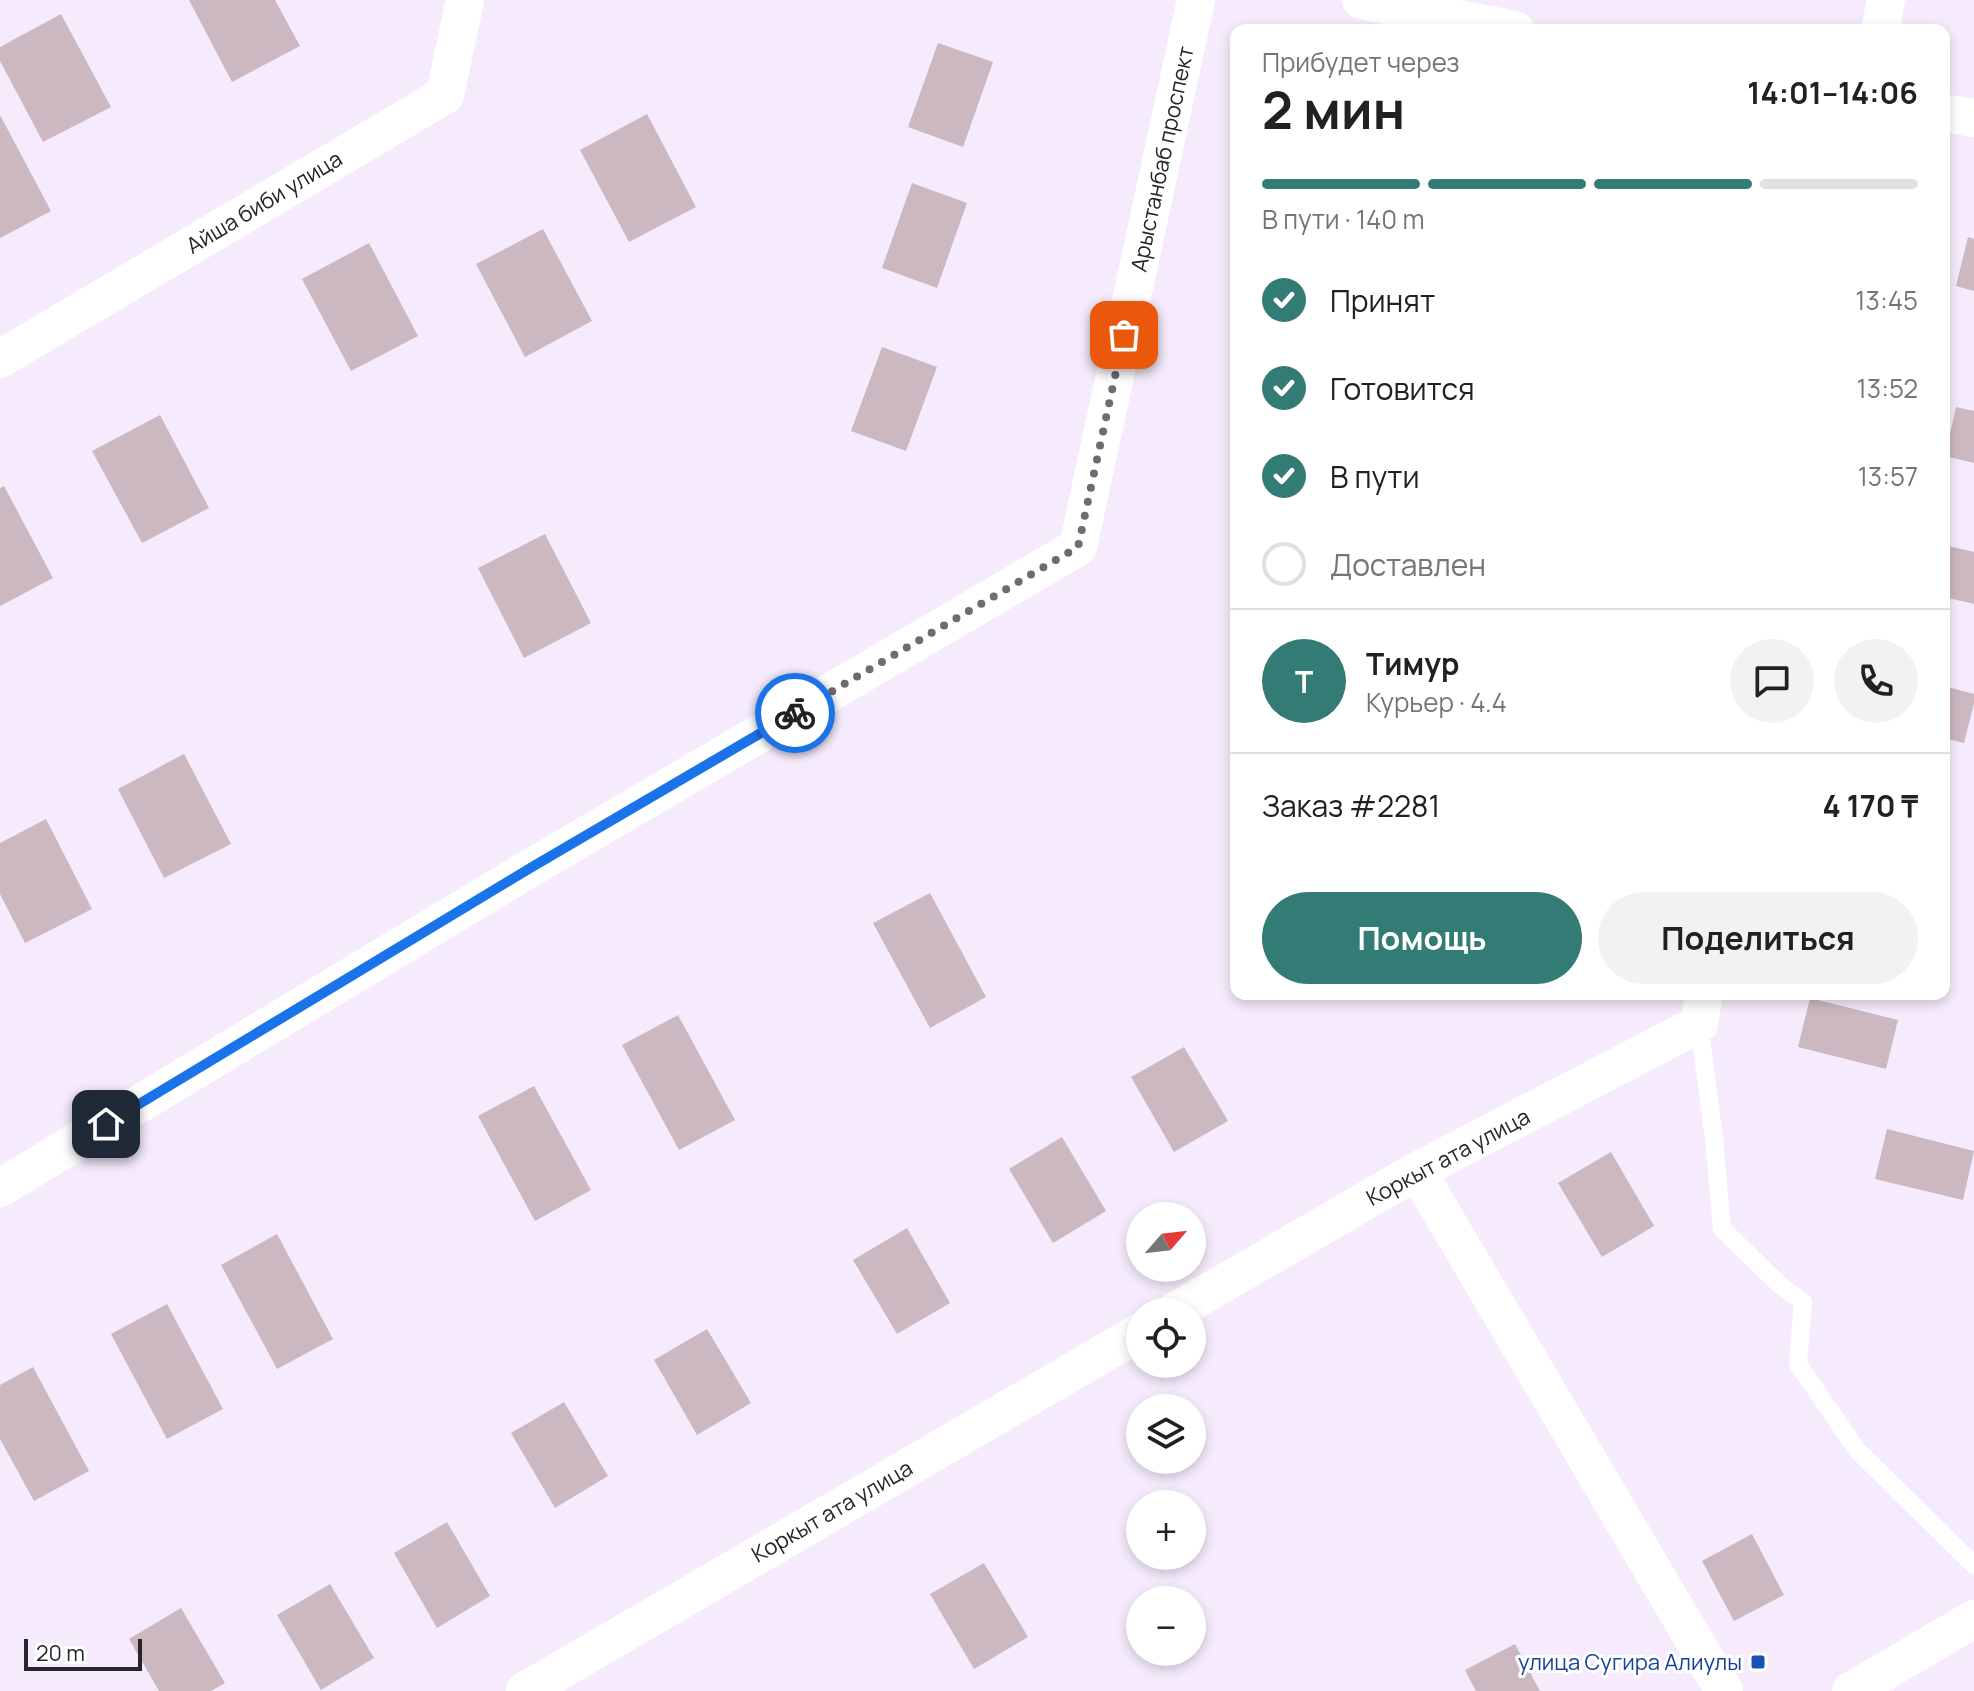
<!DOCTYPE html>
<html lang="ru">
<meta charset="utf-8">
<style>
body{margin:0;font-family:Manrope,sans-serif;background:#f2f2f2;color:#202124;height:100vh;display:flex;flex-direction:column;font-size:30px;white-space:nowrap}
*{box-sizing:border-box;margin:0}
p{font-size:26px;color:#757577}
.icon{flex:none;width:44px;height:44px;fill:none;stroke:currentColor;stroke-width:2;stroke-linecap:round;stroke-linejoin:round}
.map{position:relative;flex:1;overflow:hidden}
.drawer{position:absolute;left:1230px;top:24px;width:720px;height:976px;display:flex;flex-direction:column;background:#fff;border-radius:16px;box-shadow:0 4px 12px #0003}
.drawer>*{flex:none}
.needle{width:52px;rotate:62deg}
.tools{position:absolute;left:1126px;top:1202px;display:grid;gap:16px}
.tools a{display:grid;place-items:center;width:80px;height:80px;border-radius:50%;background:#fff;box-shadow:0 4px 12px #0003;font-size:40px}
.scale{position:absolute;left:24px;bottom:20px;width:118px;box-sizing:border-box;padding-left:8px;border:4px solid #28242a;border-top:0;font-size:22px;line-height:28px;white-space:nowrap;color:#28242a;-webkit-text-stroke:6px #fff;paint-order:stroke}
.pin{position:absolute;display:grid;place-items:center;width:68px;height:68px;color:#fff;margin:-34px;border-radius:16px;box-shadow:0 4px 12px #0006}
.courier{position:absolute;display:grid;place-items:center;width:80px;height:80px;margin:-40px;border:6px solid #1a73e8;border-radius:50%;background:#fff;color:#222;box-shadow:0 2px 10px #0007}
.head em{font-style:normal;font-weight:700}
.head div{display:flex;flex-direction:column-reverse}
.head{display:flex;align-items:center;justify-content:space-between;height:136px;padding:0 32px}
h1{font-size:52px;font-weight:700;line-height:60px}
.bar{display:grid;grid-template-columns:repeat(4,1fr);gap:12px 8px;align-content:center;height:96px;padding:0 32px}
.bar i{height:10px;border-radius:6px;background:#e0e0e0}
.bar .on{background:#337b75}
.bar p{grid-column:span 4}
.line{display:flex;align-items:center;gap:20px;padding:0 32px;border-top:2px solid #e0e0e0}
.line div{flex:1}
.round{display:grid;place-items:center;flex:none;width:84px;height:84px;border-radius:42px;background:#f2f2f2}
ol{padding:0 32px;list-style:none}
li{display:flex;align-items:center;gap:24px;height:88px}
li p{margin-inline-start:auto}
li .icon{padding:8px;border-radius:50%;background:#337b75;color:#fff;stroke-width:4}
li:last-child{color:#757577}
li i{width:44px;height:44px;border:4px solid #e0e0e0;border-radius:50%}
.cta{display:flex;gap:16px;margin-top:auto;padding:16px 32px}
.cta a{flex:1;height:92px;border-radius:48px;background:#337b75;color:#fff;font-size:32px;font-weight:700;line-height:92px;text-align:center}
.cta a+a{background:#f2f2f2;color:#202124}
.map>svg:first-child{display:block}
</style>
<div class="map">
<svg width="1974" height="1691" viewBox="0 0 1974 1691">
<rect width="100%" height="100%" fill="#f5ebfc"/>
<path fill="#ccb8c1" d="M189 0H275L300 46 232 82Z
M61 14 111 107 43 142 0 61V47Z
M938 43 993 62 963 147 908 127Z
M647 114 696 207 629 242 580 150Z
M0 115 51 211 0 238Z
M912 183 967 203 937 288 882 268Z
M543 229 592 321 525 357 476 264Z
M1968 237 1974 239V291L1956 286Z
M369 243 418 336 351 371 302 279Z
M882 347 937 367 906 451 851 431Z
M1956 407 1974 411V463L1945 456Z
M160 415 209 508 142 543 92 451Z
M4 486 53 578 0 606V488Z
M545 534 591 623 524 658 478 568Z
M1944 545 1974 552V604L1944 597Z
M1944 686 1974 694V703L1964 743 1944 738Z
M184 754 231 844 164 878 118 789Z
M46 819 92 909 25 943 0 894V843Z
M930 893 986 997 930 1028 873 923Z
M1810 998 1898 1020 1886 1069 1798 1047Z
M678 1015 735 1120 679 1150 622 1045Z
M1184 1047 1228 1121 1174 1152 1131 1077Z
M534 1086 591 1190 535 1221 478 1116Z
M1887 1129 1974 1151 1963 1200 1875 1179Z
M1062 1137 1106 1211 1053 1243 1009 1169Z
M1611 1152 1654 1226 1602 1257 1558 1183Z
M907 1228 950 1303 897 1334 853 1260Z
M277 1234 333 1339 277 1369 221 1265Z
M167 1304 223 1409 167 1439 111 1334Z
M707 1329 751 1403 697 1435 654 1360Z
M33 1367 89 1471 34 1501 0 1439V1385Z
M564 1402 608 1476 555 1508 511 1433Z
M447 1522 490 1596 437 1628 394 1553Z
M1752 1534 1784 1595 1734 1621 1702 1561Z
M984 1563 1028 1637 974 1669 930 1594Z
M330 1584 374 1658 321 1690 277 1615Z
M181 1608 225 1683 211 1691H159L129 1639Z
M1515 1644 1540 1691H1476L1465 1670Z"/>
<g fill="none" stroke-linecap="round" stroke-linejoin="round">
<path stroke="#fff" stroke-width="18" d="M1699 1024 1714 1139 1722 1229 1780 1285 1803 1302 1798 1364 1857 1450 1974 1565"/>
<path stroke="#fff" stroke-width="38" d="M1361 0 1515 30
M1880 30 1886 0
M1944 113 1974 118
M0 359 445 95 465 0
M1417 1171 1724 1691
M0 1188 532 867 1078 547 1196 0
M1174 1312 1417 1171 1699 1024 1704 994
M525 1691 1140 1332
M1851 1691 1974 1619"/>
</g>
<g fill="none" stroke-linecap="round" stroke-linejoin="round">
<path stroke="#706a74" stroke-width="8" stroke-dasharray="0 14.4" d="M795 713 1078 547 1124 335"/>
<path stroke="#1a73e8" stroke-width="10" d="M106 1124 532 867 795 713"/>
</g>
<rect fill="#1a4fb4" stroke="#fff" stroke-width="3" x="1750" y="1654" width="16" height="16" rx="4"/>
<g text-anchor="middle" dominant-baseline="central" stroke-width="6" stroke-linejoin="round" paint-order="stroke">
<g font-size="22" fill="#28242a" stroke="#fff">
<text transform="translate(1162 159) rotate(-78)">Арыстанбаб проспект</text>
<text transform="translate(264 202) rotate(-31)">Айша биби улица</text>
<text transform="translate(1448 1157) rotate(-28)">Коркыт ата улица</text>
<text transform="translate(832 1511) rotate(-30)">Коркыт ата улица</text>
</g>
<g font-size="22" fill="#164399" stroke="#fff" text-anchor="end">
<text x="1742" y="1662">улица Сугира Алиулы</text>
</g>
</g>
</svg>
<div class="tools">
<a><svg class="needle" viewBox="-14 -14 28 28"><path d="M0-13l5 13h-10z" fill="#e53935"/><path d="M0 13l5-13h-10z" fill="#757577"/></svg></a>
<a><svg class="icon" aria-label="locate" viewBox="0 0 24 24"><circle cx="12" cy="12" r="6"/><path d="M12 2v4M12 18v4M2 12h4M18 12h4"/></svg></a>
<a><svg class="icon" aria-label="layers" viewBox="0 0 24 24"><path d="M12 4l9 5-9 5-9-5zM3 14l9 5 9-5"/></svg></a>
<a>+</a>
<a>−</a>
</div>
<div class="scale">20 m</div>
<div class="pin" style="left:1124px;top:335px;background:#ea580c"><svg class="icon" aria-label="bag" viewBox="0 0 24 24"><path d="M5 8h14l-1 12H6zM9 8a3 3 0 0 1 6 0"/></svg></div>
<div class="pin" style="left:106px;top:1124px;background:#1f2937"><svg class="icon" aria-label="home" viewBox="0 0 24 24"><path d="M3 11l9-7 9 7M6 9v11h12V9"/></svg></div>
<div class="courier" style="left:795px;top:713px"><svg class="icon" aria-label="bike" viewBox="0 0 24 24"><circle cx="6" cy="16" r="4"/><circle cx="18" cy="16" r="4"/><path d="M6 16l4-8h5l3 8M10 8l3 8H6M13 5h3"/></svg></div>
<section class="drawer">
<div class="head"><div><h1>2 мин</h1><p>Прибудет через</p></div><em>14:01–14:06</em></div>
<div class="bar"><i class="on"></i><i class="on"></i><i class="on"></i><i></i><p>В пути · 140 m</p></div>
<ol>
<li><svg class="icon" aria-label="check" viewBox="0 0 24 24"><path d="M5 12l5 5 9-10"/></svg>Принят<p>13:45</p></li>
<li><svg class="icon" aria-label="check" viewBox="0 0 24 24"><path d="M5 12l5 5 9-10"/></svg>Готовится<p>13:52</p></li>
<li><svg class="icon" aria-label="check" viewBox="0 0 24 24"><path d="M5 12l5 5 9-10"/></svg>В пути<p>13:57</p></li>
<li><i></i>Доставлен</li>
</ol>
<div class="line" style="height:144px"><b class="round" style="background:#337b75;color:#fff">Т</b><div><b>Тимур</b><p>Курьер · 4.4</p></div><a class="round"><svg class="icon" aria-label="chat" viewBox="0 0 24 24"><path d="M4 5h16v11H9l-5 4z"/></svg></a><a class="round"><svg class="icon" aria-label="phone" viewBox="0 0 24 24"><path d="M5 4h4l2 5-3 2q2 4 5 5l2-3 5 2v4C11 20 4 13 5 4z"/></svg></a></div>
<div class="line" style="height:104px"><div>Заказ #2281</div><b>4 170 ₸</b></div>
<div class="cta"><a>Помощь</a><a>Поделиться</a></div>
</section>
</div>
